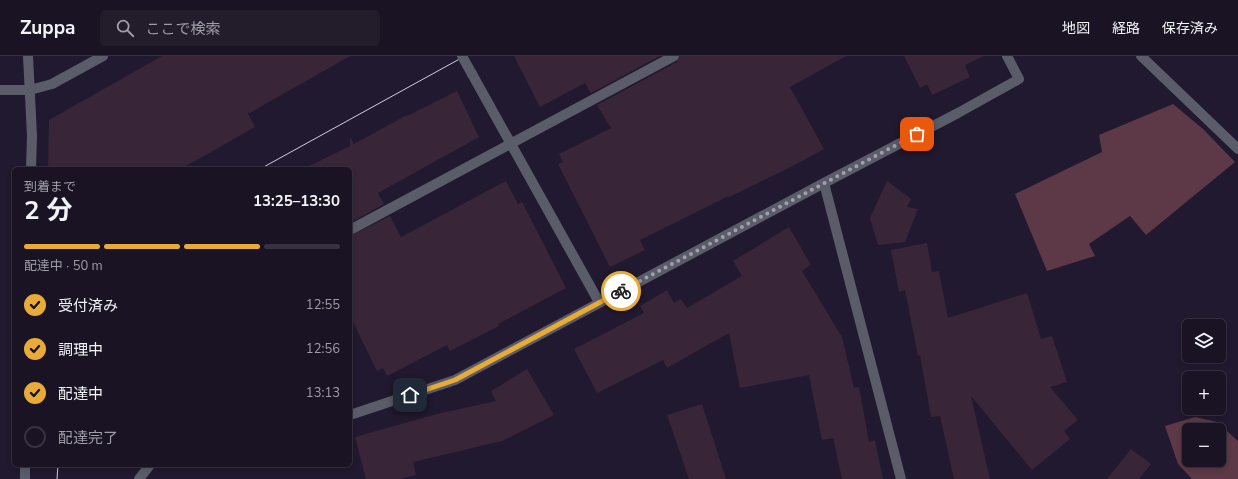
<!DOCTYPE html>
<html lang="ja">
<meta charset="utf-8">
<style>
body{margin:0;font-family:"Nunito Sans","Noto Sans JP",sans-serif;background:#221c2b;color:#f1f3f6;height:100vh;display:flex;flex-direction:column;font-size:15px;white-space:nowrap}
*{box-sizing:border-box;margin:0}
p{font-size:13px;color:#9f9ea6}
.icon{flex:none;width:22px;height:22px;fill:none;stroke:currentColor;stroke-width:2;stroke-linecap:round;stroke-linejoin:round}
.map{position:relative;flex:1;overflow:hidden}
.details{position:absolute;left:12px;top:111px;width:340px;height:300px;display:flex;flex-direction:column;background:#191323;border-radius:6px;box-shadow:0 2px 6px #0003,0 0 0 1px #373241}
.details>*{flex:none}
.tools{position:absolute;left:1182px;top:263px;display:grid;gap:8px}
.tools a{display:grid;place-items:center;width:44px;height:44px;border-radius:6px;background:#191323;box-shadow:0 2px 6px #0003,0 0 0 1px #373241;font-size:20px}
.pin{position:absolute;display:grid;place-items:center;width:34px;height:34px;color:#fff;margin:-17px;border-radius:8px;box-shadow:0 2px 6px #0006}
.courier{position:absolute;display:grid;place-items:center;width:40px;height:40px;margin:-20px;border:3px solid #e8ab37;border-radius:50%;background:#fff;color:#222;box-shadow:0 1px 5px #0007}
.overview em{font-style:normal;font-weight:700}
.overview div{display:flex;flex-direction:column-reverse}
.overview{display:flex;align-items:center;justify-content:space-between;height:68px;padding:0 12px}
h1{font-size:26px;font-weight:700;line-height:30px}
.bar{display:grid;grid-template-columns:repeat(4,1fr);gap:6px 4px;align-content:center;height:48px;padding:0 12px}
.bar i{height:5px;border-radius:3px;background:#373241}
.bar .on{background:#e8ab37}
.bar p{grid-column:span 4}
ol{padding:0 12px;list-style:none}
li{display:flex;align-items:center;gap:12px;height:44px}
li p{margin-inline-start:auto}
li .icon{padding:4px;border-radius:50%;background:#e8ab37;color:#111;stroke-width:4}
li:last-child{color:#9f9ea6}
li i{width:22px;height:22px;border:2px solid #373241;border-radius:50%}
header{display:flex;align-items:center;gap:24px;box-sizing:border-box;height:56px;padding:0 20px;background:#191323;border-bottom:1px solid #373241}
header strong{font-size:19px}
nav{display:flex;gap:22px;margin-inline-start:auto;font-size:14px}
.search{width:280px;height:36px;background:#221c2b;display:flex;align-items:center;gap:10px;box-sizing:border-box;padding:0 14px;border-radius:6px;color:#9f9ea6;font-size:15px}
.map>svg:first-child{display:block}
</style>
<header>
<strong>Zuppa</strong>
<div class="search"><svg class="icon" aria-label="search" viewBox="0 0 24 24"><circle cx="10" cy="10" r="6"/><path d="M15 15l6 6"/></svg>ここで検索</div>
<nav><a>地図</a><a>経路</a><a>保存済み</a></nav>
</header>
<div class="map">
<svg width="1238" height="423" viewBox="0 0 1238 423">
<rect width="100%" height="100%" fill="#21192f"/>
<path fill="#5d3846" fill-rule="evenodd" d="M1173 48 1203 73 1235 106 1146 179 1130 160 1089 188 1095 200 1047 215 1015 138 1102 96 1099 79Z
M1195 361 1217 366 1238 385V423H1192L1178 408 1165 370ZM1189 374H1219V404H1189Z"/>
<path fill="#392538" d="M162 0H350L248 58 255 71 181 113H48L49 64Z
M514 0H660L591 37 585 27 540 51Z
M680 0H846L790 31 824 93 789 112 729 141V140L640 184 645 194 610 211 558 108 563 106 559 98 611 72 597 49 677 6Z
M904 0H984L965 9 970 21 932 39 927 28 920 32Z
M457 35 479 81 378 137 384 148 350 167V113H303L350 90V81L354 88 407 59V60Z
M506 125 518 148 522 146 566 232 498 268 499 270 450 295 447 289 387 320 383 312 377 315 350 260V180L390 160 401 181Z
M887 125 911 143 907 151 918 153 905 186 878 189 870 162Z
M789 171 811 209 802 215 842 281 854 332 859 331 869 386 875 384 883 423H842L833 382 822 384 809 319 740 332 729 277 667 312 663 304 597 337 574 293 644 257 640 250 667 234 674 247 681 243 687 252 742 220 733 205Z
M927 187 932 216 939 215 948 262 1027 237 1041 283 1052 280 1067 326 1050 331 1078 364 1064 375 1070 383 1032 414 971 340 990 423H954L940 360 931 361 920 299 918 300 905 234 899 236 891 194Z
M527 313 554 359 502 385 413 406 416 419 400 423H366L355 381 437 358 496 345 491 335Z
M702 348 726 423H689L667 359Z
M1131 393 1151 408 1139 423H1107Z"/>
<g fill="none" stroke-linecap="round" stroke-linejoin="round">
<path stroke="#5a5d69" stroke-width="10" d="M28 0 32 80 31 113
M1141 0 1238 93
M472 18 599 246
M0 34H30L52 28 103 0
M824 127 901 423
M350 174 674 0
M350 359 455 324 824 127 958 57 1019 23 1007 0
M25 423V409
M139 423 150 409"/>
<path stroke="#d3cddd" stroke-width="1" d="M260 113 465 0
M57 423 58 409"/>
<path stroke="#5a5d69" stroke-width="10" d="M462 0 472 18"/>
</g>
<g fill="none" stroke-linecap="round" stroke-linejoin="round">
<path stroke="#a29cae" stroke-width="4" stroke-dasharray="0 7.2" d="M621 235 917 78"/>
<path stroke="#e8ab37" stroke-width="5" d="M410 339 455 324 621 235"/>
</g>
</svg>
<div class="tools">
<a><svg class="icon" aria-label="layers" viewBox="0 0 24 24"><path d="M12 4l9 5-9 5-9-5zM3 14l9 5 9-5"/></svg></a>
<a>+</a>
<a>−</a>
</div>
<div class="pin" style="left:917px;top:78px;background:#ea580c"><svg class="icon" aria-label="bag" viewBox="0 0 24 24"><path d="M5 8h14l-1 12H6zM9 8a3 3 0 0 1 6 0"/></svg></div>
<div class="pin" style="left:410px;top:339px;background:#1f2937"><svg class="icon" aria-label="home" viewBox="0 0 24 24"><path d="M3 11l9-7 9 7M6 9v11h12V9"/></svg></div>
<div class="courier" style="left:621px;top:235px"><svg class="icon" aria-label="bike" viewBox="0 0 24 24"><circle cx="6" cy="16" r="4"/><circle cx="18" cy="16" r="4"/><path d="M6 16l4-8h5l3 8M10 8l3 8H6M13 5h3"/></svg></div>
<section class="details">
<div class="overview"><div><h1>2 分</h1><p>到着まで</p></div><em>13:25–13:30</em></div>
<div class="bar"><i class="on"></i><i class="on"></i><i class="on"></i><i></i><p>配達中 · 50 m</p></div>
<ol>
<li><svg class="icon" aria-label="check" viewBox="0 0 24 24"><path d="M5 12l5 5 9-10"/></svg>受付済み<p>12:55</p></li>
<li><svg class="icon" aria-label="check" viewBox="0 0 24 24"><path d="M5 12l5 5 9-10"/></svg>調理中<p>12:56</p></li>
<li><svg class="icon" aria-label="check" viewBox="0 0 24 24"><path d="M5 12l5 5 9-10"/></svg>配達中<p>13:13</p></li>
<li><i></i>配達完了</li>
</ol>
</section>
</div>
